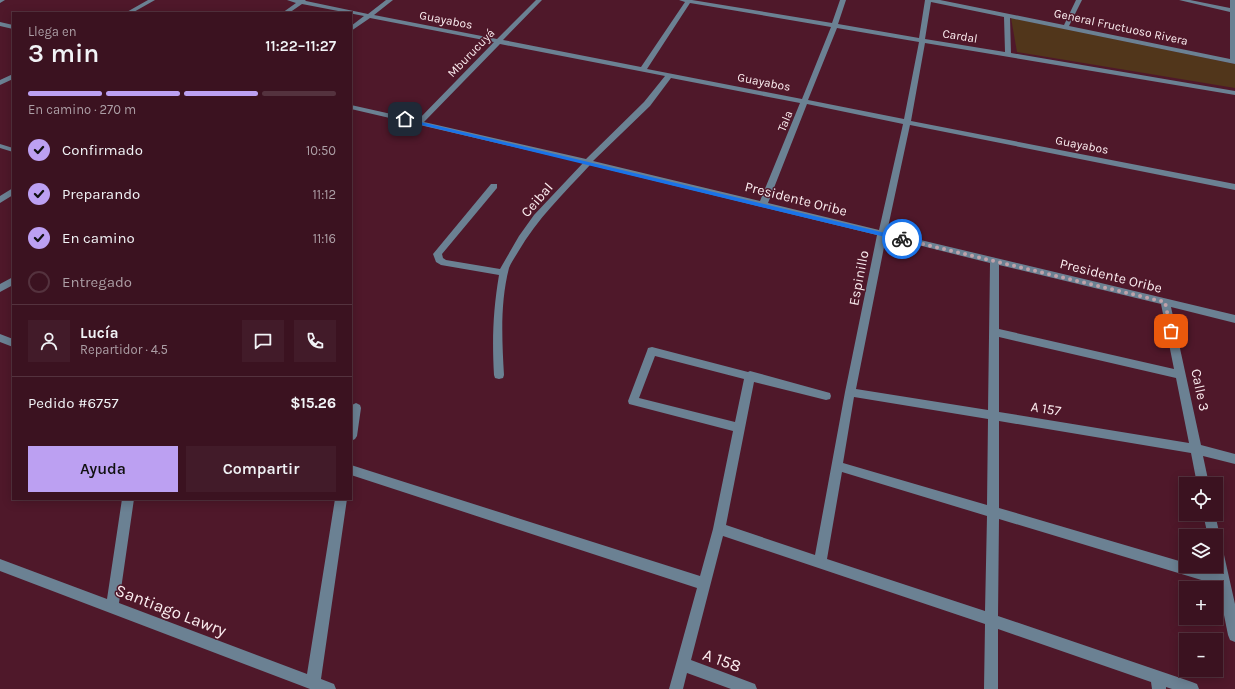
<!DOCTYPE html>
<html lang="es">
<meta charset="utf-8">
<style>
body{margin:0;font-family:Karla,sans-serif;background:#421b29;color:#f1f3f6;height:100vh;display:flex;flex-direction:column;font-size:15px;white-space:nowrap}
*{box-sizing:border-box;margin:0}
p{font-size:13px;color:#ac9ea5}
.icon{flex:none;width:22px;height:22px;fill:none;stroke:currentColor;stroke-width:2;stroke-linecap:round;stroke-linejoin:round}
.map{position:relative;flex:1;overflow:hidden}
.sheet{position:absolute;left:12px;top:12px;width:340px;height:488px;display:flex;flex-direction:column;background:#3b1220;border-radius:0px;box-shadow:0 2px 10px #0003,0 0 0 1px #54323e}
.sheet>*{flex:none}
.fabs{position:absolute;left:1179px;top:477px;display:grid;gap:8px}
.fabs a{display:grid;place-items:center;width:44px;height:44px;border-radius:0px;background:#3b1220;box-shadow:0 2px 10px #0003,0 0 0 1px #54323e;font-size:20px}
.pin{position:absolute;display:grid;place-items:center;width:34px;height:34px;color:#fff;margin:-17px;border-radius:8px;box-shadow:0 2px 6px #0006}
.courier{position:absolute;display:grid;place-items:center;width:40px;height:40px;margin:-20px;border:3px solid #1a73e8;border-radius:50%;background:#fff;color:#222;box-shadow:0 1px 5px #0007}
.summary em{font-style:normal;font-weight:600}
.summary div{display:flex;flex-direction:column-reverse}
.summary{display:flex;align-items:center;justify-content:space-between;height:68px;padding:0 16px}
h1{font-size:26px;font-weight:600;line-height:30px}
.bar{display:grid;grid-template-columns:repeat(4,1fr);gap:6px 4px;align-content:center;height:48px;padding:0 16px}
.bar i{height:5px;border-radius:3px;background:#54323e}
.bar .selected{background:#bca0f2}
.bar p{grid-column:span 4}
.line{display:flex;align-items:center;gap:10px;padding:0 16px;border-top:1px solid #54323e}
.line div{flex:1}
.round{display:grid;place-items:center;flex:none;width:42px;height:42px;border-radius:0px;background:#421b29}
ol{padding:0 16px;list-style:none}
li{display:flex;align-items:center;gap:12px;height:44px}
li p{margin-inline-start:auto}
li .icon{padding:4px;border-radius:50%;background:#bca0f2;color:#111;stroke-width:4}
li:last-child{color:#ac9ea5}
li i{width:22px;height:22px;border:2px solid #54323e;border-radius:50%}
.button{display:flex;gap:8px;margin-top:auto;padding:8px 16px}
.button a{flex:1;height:46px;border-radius:0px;background:#bca0f2;color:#111;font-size:16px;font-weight:600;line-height:46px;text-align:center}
.button a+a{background:#421b29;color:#f1f3f6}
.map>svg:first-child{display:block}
</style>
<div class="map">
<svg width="1235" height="689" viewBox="0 0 1235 689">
<rect width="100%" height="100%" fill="#4f182a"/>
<path fill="#51361b" d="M1011 18 1235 64V88L1017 52Z"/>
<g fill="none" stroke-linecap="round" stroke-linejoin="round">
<path fill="#6b8193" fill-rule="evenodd" d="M0 0H5L0 3Z
M148 0H155L132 13H125Z
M287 0H305L306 1 368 14 386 0H393L374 15 497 39 536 0H542L503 40 641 67 685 2 679 0H692L832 23 840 0H846L838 24 919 38 925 0H940L1064 25 1076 0H1082L1069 26 1230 59V12L1179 0H1190L1230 8V0H1235V64L1010 18 1011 53 1235 91V95L925 43 911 121 1235 184V190L910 125 887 232 1235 315V323L1171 307 1201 445 1235 454V464L1203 456 1209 484H1197L1191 453 999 421V508L1186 563V566H1197L1215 571 1214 566H1216V536H1208L1203 514H1215L1220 536 1217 541 1220 542 1222 546 1235 604V642L1230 640 1228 635 1218 585 999 519 998 616 1192 682 1197 684 1199 689H1172L1166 687V689H1152L1151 682 998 629V689H984L985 624 723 536 691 660 755 684 757 689H731L687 673 683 689H669L697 588 351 475V465L700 576 713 529 733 431 629 404 628 401 647 351 648 348 652 347 748 372 750 371 830 393 831 396 830 399 826 400 754 382 726 525 815 555 845 392 877 235 590 165C564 193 537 219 518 252 515 257 511 263 509 268 500 303 502 340 504 375L503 378 499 379 495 378 494 375C492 339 493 311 499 275L441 265 436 262 433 254 491 184H497V188L442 254 443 258 446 260 500 269 519 236 534 215 583 163 351 109V105L418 120 494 42 370 18 351 31V26L364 16 302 4 289 13H282L296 3ZM931 2 1004 17 1005 52 925 39ZM690 3 831 27 802 99 647 69ZM837 28 919 42 904 119 808 100ZM500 44 665 76 644 102 586 159 424 122ZM671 78 800 103 760 201 593 161 650 106ZM807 104 903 124 879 230 768 203ZM886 237 990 263 988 410 856 389ZM999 265 1161 304 1174 369 999 329ZM999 337 1176 378 1189 443 999 412ZM655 356 744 379 735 422 639 398ZM854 397 988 419 987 505 843 463ZM842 472 987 516 985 611 827 559Z
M0 22 13 25V29L0 26Z
M13 74V79L0 85V80Z
M0 144 13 148V152L0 148Z
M13 188V195L0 203V196Z
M13 277V285L0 292V284Z
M0 334 13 339V347L0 342Z
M356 403 360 405 361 408 357 436 355 439 351 441V407L352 405Z
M122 499H134L119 603 307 674 335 499H347L321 679 334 684 336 689H310L0 571V559L107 599Z"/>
</g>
<path fill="#1a73e8" d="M404 118 902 237 905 239 902 241 405 121Z"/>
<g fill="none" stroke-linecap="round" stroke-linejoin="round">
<path stroke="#bfa2aa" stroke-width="4" stroke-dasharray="0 7.2" d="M902 239 1165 302 1171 331"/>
</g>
<g text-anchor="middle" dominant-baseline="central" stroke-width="3" stroke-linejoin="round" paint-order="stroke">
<g font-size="12" fill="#fbecef" stroke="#4f182a">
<text transform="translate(446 20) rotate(11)">Guayabos</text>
<text transform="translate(1121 27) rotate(12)">General Fructuoso Rivera</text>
<text transform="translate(960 36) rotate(9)">Cardal</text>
<text transform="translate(471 53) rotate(-46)">Mburucuyá</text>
<text transform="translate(764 82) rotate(11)">Guayabos</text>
<text transform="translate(785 121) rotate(-68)">Tala</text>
<text transform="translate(1082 145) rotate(11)">Guayabos</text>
</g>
<g font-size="14" fill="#fbecef" stroke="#4f182a">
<text transform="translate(796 199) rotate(14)">Presidente Oribe</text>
<text transform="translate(537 200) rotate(-49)">Ceibal</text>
<text transform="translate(1111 276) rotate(14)">Presidente Oribe</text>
<text transform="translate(859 278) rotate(-79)">Espinillo</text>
<text transform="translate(1200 390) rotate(78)">Calle 3</text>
<text transform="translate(1046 409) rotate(9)">A 157</text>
</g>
<g font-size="17" fill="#fbecef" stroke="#4f182a">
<text transform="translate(171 610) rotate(21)">Santiago Lawry</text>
<text transform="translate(722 660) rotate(20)">A 158</text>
</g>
</g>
</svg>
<div class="fabs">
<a><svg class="icon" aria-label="locate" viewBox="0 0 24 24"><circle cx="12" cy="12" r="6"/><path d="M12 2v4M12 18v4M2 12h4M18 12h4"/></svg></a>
<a><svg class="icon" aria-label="layers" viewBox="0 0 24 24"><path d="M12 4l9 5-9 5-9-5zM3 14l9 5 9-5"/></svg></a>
<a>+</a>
<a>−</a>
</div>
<div class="pin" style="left:1171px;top:331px;background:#ea580c"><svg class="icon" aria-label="bag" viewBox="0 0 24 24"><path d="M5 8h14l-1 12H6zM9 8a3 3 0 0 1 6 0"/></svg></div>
<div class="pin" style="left:405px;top:119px;background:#1f2937"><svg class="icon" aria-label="home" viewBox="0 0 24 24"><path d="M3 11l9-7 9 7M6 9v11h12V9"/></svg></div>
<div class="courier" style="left:902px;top:239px"><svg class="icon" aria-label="bike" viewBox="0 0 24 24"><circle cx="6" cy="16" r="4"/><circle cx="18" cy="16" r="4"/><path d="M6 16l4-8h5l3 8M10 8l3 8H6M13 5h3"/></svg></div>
<section class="sheet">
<div class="summary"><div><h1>3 min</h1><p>Llega en</p></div><em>11:22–11:27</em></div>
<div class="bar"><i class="selected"></i><i class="selected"></i><i class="selected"></i><i></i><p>En camino · 270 m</p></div>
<ol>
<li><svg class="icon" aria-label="check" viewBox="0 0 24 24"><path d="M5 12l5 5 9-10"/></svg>Confirmado<p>10:50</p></li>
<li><svg class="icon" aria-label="check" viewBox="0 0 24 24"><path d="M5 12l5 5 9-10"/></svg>Preparando<p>11:12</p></li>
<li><svg class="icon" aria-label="check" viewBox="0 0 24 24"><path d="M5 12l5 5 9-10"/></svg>En camino<p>11:16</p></li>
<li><i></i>Entregado</li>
</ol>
<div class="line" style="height:72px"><a class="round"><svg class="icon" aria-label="person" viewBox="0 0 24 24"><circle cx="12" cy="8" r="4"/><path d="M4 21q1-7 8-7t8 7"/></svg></a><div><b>Lucía</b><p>Repartidor · 4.5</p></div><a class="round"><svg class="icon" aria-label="chat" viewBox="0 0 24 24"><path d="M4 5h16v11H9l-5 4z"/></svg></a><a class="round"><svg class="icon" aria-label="phone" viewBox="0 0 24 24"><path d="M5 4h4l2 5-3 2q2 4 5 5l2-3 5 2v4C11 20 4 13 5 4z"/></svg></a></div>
<div class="line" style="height:52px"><div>Pedido #6757</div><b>$15.26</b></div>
<div class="button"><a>Ayuda</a><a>Compartir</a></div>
</section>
</div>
